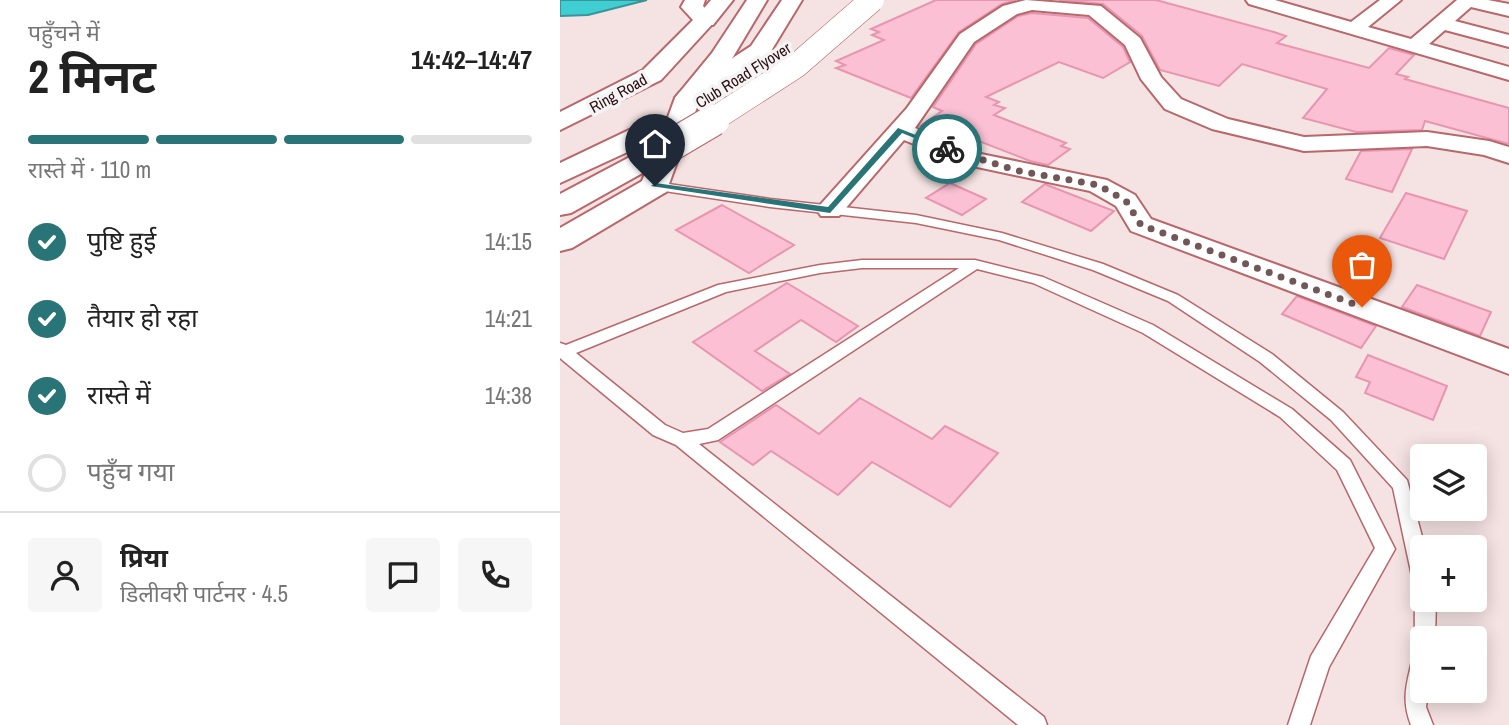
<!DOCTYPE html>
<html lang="hi">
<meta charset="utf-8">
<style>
body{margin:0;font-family:"Archivo Narrow","Noto Sans Devanagari",sans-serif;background:#f6f6f6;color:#222;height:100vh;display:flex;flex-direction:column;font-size:26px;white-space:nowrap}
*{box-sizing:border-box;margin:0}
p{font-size:23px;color:#767676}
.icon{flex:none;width:38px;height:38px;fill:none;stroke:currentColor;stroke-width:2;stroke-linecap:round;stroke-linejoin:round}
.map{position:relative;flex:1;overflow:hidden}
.panel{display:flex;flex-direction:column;background:#fff;width:560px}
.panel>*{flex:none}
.tools{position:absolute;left:850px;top:444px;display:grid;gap:14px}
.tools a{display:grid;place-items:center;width:77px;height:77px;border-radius:7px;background:#fff;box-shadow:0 4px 18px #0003;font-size:35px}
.pin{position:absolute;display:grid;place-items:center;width:60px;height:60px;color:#fff;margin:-72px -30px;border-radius:50% 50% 50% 0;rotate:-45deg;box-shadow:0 0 7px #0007}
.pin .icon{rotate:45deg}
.courier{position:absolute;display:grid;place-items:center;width:70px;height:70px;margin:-35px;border:5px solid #297476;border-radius:50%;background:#fff;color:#222;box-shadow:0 2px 9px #0007}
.summary em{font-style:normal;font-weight:700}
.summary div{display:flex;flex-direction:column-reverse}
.summary{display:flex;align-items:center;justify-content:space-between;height:119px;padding:0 28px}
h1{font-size:46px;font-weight:700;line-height:52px}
.bar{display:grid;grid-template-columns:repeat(4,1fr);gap:10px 7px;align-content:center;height:84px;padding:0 28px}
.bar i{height:9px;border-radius:5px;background:#e0e0e0}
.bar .current{background:#297476}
.bar p{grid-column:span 4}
.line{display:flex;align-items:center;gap:18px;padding:0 28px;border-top:2px solid #e0e0e0}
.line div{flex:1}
.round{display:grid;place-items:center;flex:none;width:74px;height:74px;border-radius:7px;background:#f6f6f6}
ol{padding:0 28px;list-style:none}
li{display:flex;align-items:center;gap:21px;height:77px}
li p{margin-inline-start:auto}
li .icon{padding:7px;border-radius:50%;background:#297476;color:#fff;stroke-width:4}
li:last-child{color:#767676}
li i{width:38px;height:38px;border:4px solid #e0e0e0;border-radius:50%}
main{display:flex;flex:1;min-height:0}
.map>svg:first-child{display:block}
</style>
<main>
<section class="panel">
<div class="summary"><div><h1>2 मिनट</h1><p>पहुँचने में</p></div><em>14:42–14:47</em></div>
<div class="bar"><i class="current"></i><i class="current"></i><i class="current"></i><i></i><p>रास्ते में · 110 m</p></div>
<ol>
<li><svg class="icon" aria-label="check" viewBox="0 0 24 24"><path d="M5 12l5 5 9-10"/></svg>पुष्टि हुई<p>14:15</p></li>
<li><svg class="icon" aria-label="check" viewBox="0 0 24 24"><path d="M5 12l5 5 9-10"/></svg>तैयार हो रहा<p>14:21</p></li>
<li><svg class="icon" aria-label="check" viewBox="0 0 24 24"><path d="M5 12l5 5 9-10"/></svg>रास्ते में<p>14:38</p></li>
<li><i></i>पहुँच गया</li>
</ol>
<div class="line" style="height:126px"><a class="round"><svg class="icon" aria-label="person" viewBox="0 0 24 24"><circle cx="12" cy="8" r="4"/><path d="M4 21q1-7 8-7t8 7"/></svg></a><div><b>प्रिया</b><p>डिलीवरी पार्टनर · 4.5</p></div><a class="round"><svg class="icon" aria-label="chat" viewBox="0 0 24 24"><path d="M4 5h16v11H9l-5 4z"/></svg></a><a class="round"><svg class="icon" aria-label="phone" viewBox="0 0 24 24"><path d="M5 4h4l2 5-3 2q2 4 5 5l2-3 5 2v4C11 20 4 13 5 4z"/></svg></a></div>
</section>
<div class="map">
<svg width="949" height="725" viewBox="0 0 949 725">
<rect width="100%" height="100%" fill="#f5e2e2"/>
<path fill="#3fced2" stroke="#399498" stroke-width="2" d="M0 0H87L28 15 0 16Z"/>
<path fill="#fbc0d3" stroke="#e795b1" stroke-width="2" d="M376 0H456L442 4 399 32 351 98 276 68 285 65 276 61 324 40 312 35 319 32 311 29Z
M499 0H596L714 32 726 36 717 43 809 68 829 48 854 55 836 74 848 77 845 79 949 108V144L865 121 862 130 796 132 743 118 767 89 682 64 659 86 600 70 582 36 543 4Z
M472 13 528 18 563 47 570 62 543 78 499 62 426 97 439 102 434 105 445 108 434 115 506 143 501 146 510 149 488 165 470 161 419 141 410 147 360 126 382 111 373 107 416 44 458 16Z
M852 149 832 192 786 179 801 151Z
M390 183 426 199 402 215 366 198Z
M485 184 487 185 554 211 531 231 462 202Z
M846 193 907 211 884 259 820 238Z
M162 205 234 245 189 273 116 230Z
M227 283 298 326 276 342 241 320 195 351 230 374 202 391 133 342Z
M857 285 931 312 920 336 842 307Z
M737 296 816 326 801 348 722 314Z
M808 355 887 386 873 420 805 393 810 382 796 377Z
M300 398 372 439 385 426 438 453 390 507 312 462 278 495 211 451 193 465 160 442 216 405 259 434Z"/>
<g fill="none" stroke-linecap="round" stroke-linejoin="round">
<g stroke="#b8676b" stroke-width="3">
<path id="service" d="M95 182 210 199 356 215 442 233 543 264 618 295 712 354 783 412 847 480 865 548H863V590L856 587 853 581 833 488 771 420 700 362 608 301 533 270 439 240 356 223 210 207 91 189V183Z
M302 260H415L483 277 593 325 732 409 790 460 835 549 769 667 750 725H728L751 656 815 548 777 470 720 417 583 333 473 283 417 269 158 440 139 444 484 717 487 725H458L116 445 93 435 0 358V343L6 345 158 285 260 265ZM302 268H399L148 429 123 433 105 425 16 353 166 292 260 273Z
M863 592V600H876L875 639H863V691H868L866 707 873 725H851C838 692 852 674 855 643 856 627 852 609 859 593Z"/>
</g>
<g stroke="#b8676b" stroke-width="4">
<path id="minor" d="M466 0 541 6 580 38 601 77 621 99 668 119 744 137 867 132 929 141 949 147V163L924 155 867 146 744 151 652 129 605 109 581 79 565 45 529 15 472 10 457 14 414 42 355 128 421 154 547 180 575 195 591 219 949 349V374L571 231 556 206 530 191 403 164 344 140 279 216H261L257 210 261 204 347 108 400 34 443 6Z
M686 0H715L791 22 820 0H841L808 27 851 39 897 0H928L949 4V16L911 7 895 21 949 35V47L885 30 869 44 949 67V80L689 4Z"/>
</g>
<g stroke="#b8676b" stroke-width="4">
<path id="secondary" d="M125 0H145L143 6 156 20 101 80 0 130V112L83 70 133 20 121 7Z
M222 0H242L208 56 137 103H119L115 98 119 93 191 46Z
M95 177 106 180 110 186 106 192 12 248 0 251V228L84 180Z"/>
</g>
<g stroke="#b8676b" stroke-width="4">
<path id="primary" d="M151 0H173L153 25H137L134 20Z
M187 0H207L173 57 140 99 106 192 95 195 84 192 80 186 86 171 11 213 0 215V194L83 150 95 148 100 137 0 183V163L90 120H107L115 98 152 53Z"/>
</g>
<use href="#service" fill="#fff" fill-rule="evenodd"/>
<use href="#minor" fill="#fff" fill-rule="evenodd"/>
<use href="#secondary" fill="#fff" fill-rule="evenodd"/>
<use href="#primary" fill="#fff" fill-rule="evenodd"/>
<g stroke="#b8676b" stroke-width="25" stroke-linecap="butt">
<path id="primary-bridge-far1" d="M151 121 236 66 312 0"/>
</g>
<g stroke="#b8676b" stroke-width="33" stroke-linecap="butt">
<path id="primary-bridge" d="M93 156 154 120"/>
</g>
<use href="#primary-bridge-far1" stroke="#fff" stroke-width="24"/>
<use href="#primary-bridge" stroke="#fff" stroke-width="31"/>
</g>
<path fill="#297476" d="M338 128 391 149 384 150 342 133 270 213 91 186 95 183 268 207Z"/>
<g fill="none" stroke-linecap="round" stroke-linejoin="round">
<path stroke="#725759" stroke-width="7" stroke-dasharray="0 12.6" d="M387 149 459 171 538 185 566 201 581 225 802 307"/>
</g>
<g text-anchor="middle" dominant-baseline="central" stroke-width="7" stroke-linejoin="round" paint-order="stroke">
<g font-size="16" fill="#2b0c0f" stroke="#f4f4f4">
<text transform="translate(183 75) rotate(-32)">Club Road Flyover</text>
<text transform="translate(58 93) rotate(-29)">Ring Road</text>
</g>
</g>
</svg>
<div class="tools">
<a><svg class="icon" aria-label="layers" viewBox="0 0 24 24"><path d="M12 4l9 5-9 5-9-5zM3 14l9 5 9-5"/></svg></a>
<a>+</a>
<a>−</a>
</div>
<div class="pin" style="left:802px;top:307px;background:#ea580c"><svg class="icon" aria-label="bag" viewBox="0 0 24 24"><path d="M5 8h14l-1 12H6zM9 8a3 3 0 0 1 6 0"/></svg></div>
<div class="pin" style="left:95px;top:186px;background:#1f2937"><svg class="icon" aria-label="home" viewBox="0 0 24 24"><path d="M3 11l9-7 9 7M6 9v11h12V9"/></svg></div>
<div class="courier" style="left:387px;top:149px"><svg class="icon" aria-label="bike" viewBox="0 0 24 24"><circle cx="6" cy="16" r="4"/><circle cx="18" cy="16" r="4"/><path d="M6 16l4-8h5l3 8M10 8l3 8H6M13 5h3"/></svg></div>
</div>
</main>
